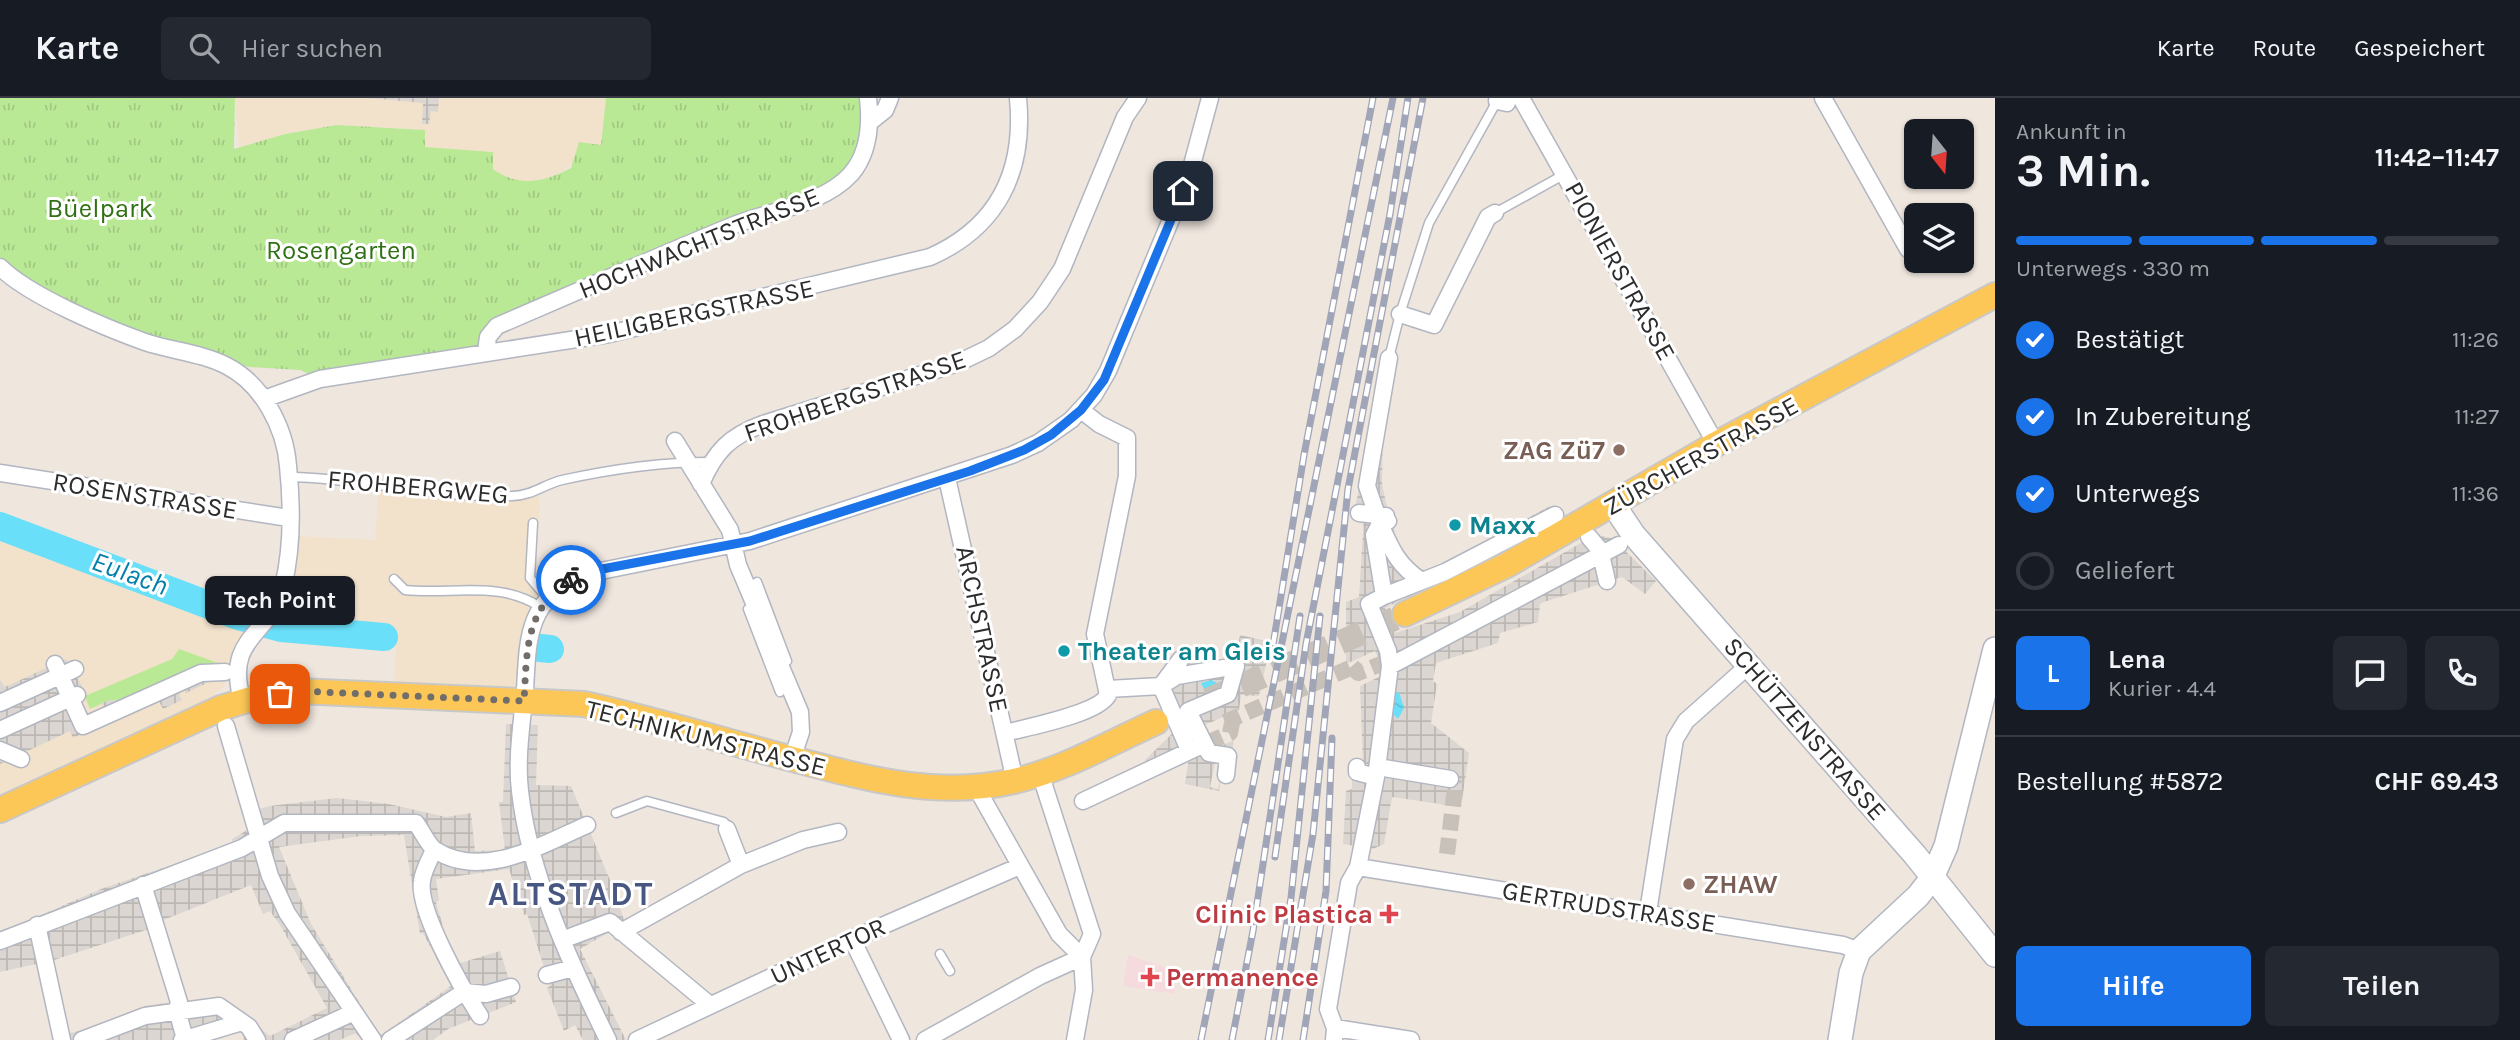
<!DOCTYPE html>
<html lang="de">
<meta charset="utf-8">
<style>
body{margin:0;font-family:Karla,sans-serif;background:#242831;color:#f1f3f6;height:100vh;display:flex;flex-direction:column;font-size:26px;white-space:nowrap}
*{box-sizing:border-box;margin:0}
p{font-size:23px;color:#9ea1a6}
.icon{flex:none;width:38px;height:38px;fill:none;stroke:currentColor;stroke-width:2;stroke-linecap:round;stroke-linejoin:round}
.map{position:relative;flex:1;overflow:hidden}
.panel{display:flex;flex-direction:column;background:#171b24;width:525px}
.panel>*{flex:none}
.needle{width:46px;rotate:163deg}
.buttons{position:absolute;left:1904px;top:21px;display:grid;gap:14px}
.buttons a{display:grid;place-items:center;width:70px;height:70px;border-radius:10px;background:#171b24;box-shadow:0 2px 5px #0004;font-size:35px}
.pin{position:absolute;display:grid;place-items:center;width:60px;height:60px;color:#fff;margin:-30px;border-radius:14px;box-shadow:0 4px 10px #0006}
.courier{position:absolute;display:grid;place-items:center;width:70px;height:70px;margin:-35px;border:5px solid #1a73e8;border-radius:50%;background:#fff;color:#222;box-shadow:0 2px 9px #0007}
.bubble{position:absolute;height:49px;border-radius:10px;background:#171b24;box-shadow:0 2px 5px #0004;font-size:23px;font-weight:700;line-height:49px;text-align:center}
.summary em{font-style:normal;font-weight:700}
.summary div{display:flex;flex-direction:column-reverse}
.summary{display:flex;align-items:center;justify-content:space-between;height:119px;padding:0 21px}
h1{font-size:46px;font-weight:700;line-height:52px}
.bar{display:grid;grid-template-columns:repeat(4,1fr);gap:10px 7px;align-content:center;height:84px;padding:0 21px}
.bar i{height:9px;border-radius:5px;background:#363941}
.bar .current{background:#1a73e8}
.bar p{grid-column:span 4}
.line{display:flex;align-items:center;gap:18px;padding:0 21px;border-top:2px solid #363941}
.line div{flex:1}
.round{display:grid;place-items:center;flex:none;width:74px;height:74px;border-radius:10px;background:#242831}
ol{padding:0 21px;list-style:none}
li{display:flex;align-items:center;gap:21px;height:77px}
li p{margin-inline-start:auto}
li .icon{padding:7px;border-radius:50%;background:#1a73e8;color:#fff;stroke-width:4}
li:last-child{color:#9ea1a6}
li i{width:38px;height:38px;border:4px solid #363941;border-radius:50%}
.primary-button{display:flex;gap:14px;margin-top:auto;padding:14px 21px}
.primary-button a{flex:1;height:80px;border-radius:10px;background:#1a73e8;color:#fff;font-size:28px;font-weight:700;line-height:80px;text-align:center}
.primary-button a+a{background:#242831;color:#f1f3f6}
header{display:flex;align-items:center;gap:42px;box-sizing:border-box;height:98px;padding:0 35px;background:#171b24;border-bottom:2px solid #363941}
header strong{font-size:33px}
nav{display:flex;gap:38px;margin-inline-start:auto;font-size:24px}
.search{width:490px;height:63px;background:#242831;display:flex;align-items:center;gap:18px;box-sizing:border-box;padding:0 24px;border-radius:10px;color:#9ea1a6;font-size:26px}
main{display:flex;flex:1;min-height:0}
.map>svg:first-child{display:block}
</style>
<header>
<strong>Karte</strong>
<div class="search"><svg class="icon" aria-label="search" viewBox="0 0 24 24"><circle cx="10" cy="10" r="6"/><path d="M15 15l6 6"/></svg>Hier suchen</div>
<nav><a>Karte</a><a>Route</a><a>Gespeichert</a></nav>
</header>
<main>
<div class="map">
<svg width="1995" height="942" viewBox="0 0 1995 942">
<defs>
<pattern id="park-tufts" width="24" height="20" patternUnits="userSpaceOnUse" patternTransform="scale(1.75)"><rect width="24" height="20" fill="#bae996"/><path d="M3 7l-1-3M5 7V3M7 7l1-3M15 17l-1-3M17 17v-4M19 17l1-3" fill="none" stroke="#a0c881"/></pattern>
<pattern id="plaza-grid" width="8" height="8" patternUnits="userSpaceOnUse" patternTransform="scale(1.75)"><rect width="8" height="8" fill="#dbd6d1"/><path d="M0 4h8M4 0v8" fill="none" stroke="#bcb8b4"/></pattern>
<pattern id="water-ripples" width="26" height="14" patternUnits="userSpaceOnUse" patternTransform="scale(1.75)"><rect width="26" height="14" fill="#69dff9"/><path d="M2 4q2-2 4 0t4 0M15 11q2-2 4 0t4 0" fill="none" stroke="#5bc0d6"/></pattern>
</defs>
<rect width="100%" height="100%" fill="#efe6de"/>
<path fill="#f2e2cc" d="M235 0H606L601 47 549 82 528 84 507 82 493 71V54L425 49V32L337 27 285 36 239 49Z
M379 386 500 398 537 393 540 404 534 479 540 509 524 603 394 597 396 539 256 531 229 571 224 589 214 595 221 610 0 712V436L151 493 266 519 296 438 375 442Z"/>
<path fill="#f6dbde" d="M1128 857 1177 873 1174 896 1123 888Z"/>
<path fill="#bae996" d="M0 416 152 474 151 480 266 519 246 527 0 436Z
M179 551 221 566 219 571 185 573 119 603 110 602 90 611 85 598 172 561Z"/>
<path fill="url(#park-tufts)" d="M0 0H235L234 51 285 36 337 27 425 32V49L493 54V71C519 90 544 84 571 70L579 44 601 47 606 0H868L866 48 839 87 497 228 486 254 320 281 300 272 249 269 148 245 0 169Z"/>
<path fill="url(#plaza-grid)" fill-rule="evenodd" d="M369 0H439L438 14 431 13 429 26H422L423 5Z
M1384 259 1382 386 1390 423 1399 445 1414 469 1425 476 1550 408 1557 421 1467 471 1385 510 1395 535 1460 514 1595 437 1612 440 1656 483 1645 496 1622 479 1544 504 1540 506 1538 524 1500 535 1498 545 1436 565 1433 583 1437 586 1431 625 1469 655 1461 709 1392 699 1384 746 1373 751 1343 746 1346 693 1352 691V670L1363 668 1360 588 1385 576 1375 553 1346 566V504L1359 499 1364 417 1354 416Z
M1240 537 1271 544 1259 598 1241 597 1239 612 1200 629 1211 653 1234 642 1229 678 1222 676 1219 693 1185 686 1189 659 1150 669 1145 662 1175 633 1159 595 1181 561 1239 569 1245 557 1244 553 1237 554ZM1216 659 1225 660 1218 691 1210 689Z
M66 561 87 597 80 601 91 623 104 610 102 605 110 602 119 603 185 573 229 571 226 583H211L186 595 183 589 177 592 182 602 163 611 158 601 73 640 70 633 0 666V582L5 589Z
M506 626 538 627 536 687 571 688 612 787 625 825 580 851 626 942H583L575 927 564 933 547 890 550 888 527 816 524 817 509 771 436 781 439 802 436 804 454 867 500 853 516 904 448 931 433 942H361L356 935 340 942H244L241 932 205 942H54L53 939 109 926 145 908 172 904 225 902 270 938 327 910 280 827 270 813 263 816 251 787 161 823 149 831 54 862 0 874V835L101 791 233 746 232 741 249 731 256 712 270 708 337 700 389 706 446 719 471 715 475 753 505 752 499 704H503ZM404 737 420 836 423 835 451 888 380 938 311 826 279 749 361 738Z"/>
<path fill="url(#water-ripples)" d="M1211 582 1226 589 1225 595H1206L1201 585Z
M1399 594 1404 610 1398 621 1390 613 1395 596Z"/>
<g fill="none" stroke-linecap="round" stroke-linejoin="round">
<path stroke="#69dff9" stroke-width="28" d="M0 428 235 517 281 530 384 539
M540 550 550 551"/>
<path stroke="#c8c1ba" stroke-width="16" stroke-dasharray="16 8" stroke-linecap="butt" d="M1352 568 1358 575 1381 566
M1225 624 1357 567
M1207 645 1230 635 1233 620
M1447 756 1456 682"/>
<path stroke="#c8c1ba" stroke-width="24" stroke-dasharray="24 12" stroke-linecap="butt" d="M1208 602 1405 516"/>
<g stroke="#b2b6c1" stroke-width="11">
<path id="lane" d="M1495 115 1565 76
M1389 260 1400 216 1429 125 1497 3
M289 379C364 380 437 401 512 398 531 398 545 386 562 382 612 371 660 364 710 364
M533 425 530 480 547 500
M394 481 405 492C449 497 501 482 540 509
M757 484 787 563
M748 511 780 594
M616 715 647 703 724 724 727 731
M940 856 950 873"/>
</g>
<g stroke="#b2b6c1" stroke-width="19">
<path id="street" d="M1521 0 1716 346
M1823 0 1908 151
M1497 3 1507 5
M870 24 885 12 890 0
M0 169C29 198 106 230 145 244 172 253 202 255 227 268 262 286 285 329 288 368 292 406 292 452 283 489 271 538 224 537 242 602
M1400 216 1434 227 1488 119 1495 115
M486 254 488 239 497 228C576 194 654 160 734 127 771 112 823 107 851 76 869 55 871 26 868 0
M264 301 320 281 609 236 930 159C998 129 1025 73 1018 0
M675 343 730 432 738 467 800 614 801 634 792 661
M0 375 289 420
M947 380 1015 683
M701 386C715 353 730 338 763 326L958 265 989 250 1015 231 1040 204 1062 171 1125 19 1138 0
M1359 415 1386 418
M1388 423 1380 426C1391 451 1399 469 1422 483
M1589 439 1600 452 1607 483
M1384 498 1445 474 1555 417
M55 566 83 628 201 575 225 574
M1390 568 1619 447
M1108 591 1161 588 1181 561
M0 605 75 571
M226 628 270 778 287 815 373 942
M0 632 77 597
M1005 635C1028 629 1098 616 1108 597L1095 536 1127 378V340L1099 326 1081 312
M0 652 21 661
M1189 652 1161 588 1177 578 1236 568 1228 596 1188 613 1209 655 1228 658 1226 677
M1357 669V674L1376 679
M1378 669 1450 681
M1040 675 1092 836 1082 859 1084 892 1075 942
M976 689 1059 836 1082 859
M1083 703 1198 649
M434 752C430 761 423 773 422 783 417 812 463 892 480 918
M741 767 803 742 838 734
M1358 769 1843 847 1859 853
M143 787 179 904 177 912 185 941
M1648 814 1675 641 1686 623 1749 567
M37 827 62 942
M621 834 741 767 727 731
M852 841 901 942
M562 842 610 824 710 907
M0 843 242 750 284 725H416C422 733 428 747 435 752 483 783 543 746 587 727
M547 877 573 870
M464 894 486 896 511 889
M1335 930 1411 942
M82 942 145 918 219 908 249 929 257 942
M182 942 242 924
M293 942 352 915
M390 942 464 894
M608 942C571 867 529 776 520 693 516 661 522 624 525 592 528 538 527 504 581 477L750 443 1012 357 1038 345 1071 322 1094 297 1108 273 1189 78 1210 0
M637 942 852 841 1020 768
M925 942 1040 878 1082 859
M1334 942 1335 930 1328 911 1349 785 1358 769 1376 679 1390 568 1388 553 1369 506 1384 498 1374 437 1380 426 1367 388 1389 260"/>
</g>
<g stroke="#b2b6c1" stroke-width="26">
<path id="secondary" d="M1613 406 1633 436 1915 757 1995 857
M1840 942 1851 875 1859 853 1918 798 1932 780 1946 748 1995 551"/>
</g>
<g stroke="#c8c8c8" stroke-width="28">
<path id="primary" d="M1405 516 1507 467 1716 346 1995 197
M0 712 221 610 261 598 298 593 584 606C653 621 721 642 789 660 865 680 935 701 1014 683 1063 672 1110 645 1156 624"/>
</g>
<use href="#lane" stroke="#fff" stroke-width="8"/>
<use href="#street" stroke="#fff" stroke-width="16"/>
<use href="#secondary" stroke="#fff" stroke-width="23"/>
<use href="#primary" stroke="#fcc756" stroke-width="24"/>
<g stroke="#a0a5b8" stroke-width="7">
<path id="rail" d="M1273 547 1304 357 1373 0
M1275 759 1306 546 1390 116 1408 0
M1201 942 1393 0
M1232 942 1253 833 1300 518
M1268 942 1291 800 1320 518
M1279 942 1313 736 1348 391 1423 0
M1303 942 1326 793 1332 640"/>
</g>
<use href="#rail" stroke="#fff" stroke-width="4.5" stroke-dasharray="13" stroke-linecap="butt"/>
</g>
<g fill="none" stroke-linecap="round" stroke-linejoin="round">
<path stroke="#706d6a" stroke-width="7" stroke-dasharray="0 12.6" d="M280 596 298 593 524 603C527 555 524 510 571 482"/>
<path stroke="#1a73e8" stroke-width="9" d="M571 482 597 472 750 443 970 373 1024 352 1051 337 1081 312 1104 282 1183 93"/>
</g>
<g fill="#8d6e63" stroke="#fff" stroke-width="2.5">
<circle cx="1619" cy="352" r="7"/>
<circle cx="1689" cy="786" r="7"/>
</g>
<g fill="#0f9aa8" stroke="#fff" stroke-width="2.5">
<circle cx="1455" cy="427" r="7"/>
<circle cx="1064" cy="553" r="7"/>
</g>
<g fill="#e0444e" stroke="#fff" stroke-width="2.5">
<path d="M1385.5 805.5h7v7h7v7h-7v7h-7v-7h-7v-7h7z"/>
<path d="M1146.5 868.5h7v7h7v7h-7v7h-7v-7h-7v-7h7z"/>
</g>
<g text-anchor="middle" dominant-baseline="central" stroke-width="6" stroke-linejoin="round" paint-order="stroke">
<g font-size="26" fill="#307115" stroke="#fff">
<text x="100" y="110">Büelpark</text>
<text x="341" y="152">Rosengarten</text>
</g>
<g font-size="26" fill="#2c2c2c" stroke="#fff">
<text transform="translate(699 145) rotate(-22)">HOCHWACHTSTRASSE</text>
<text transform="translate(1620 173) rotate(61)">PIONIERSTRASSE</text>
<text transform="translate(694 215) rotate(-12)">HEILIGBERGSTRASSE</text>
<text transform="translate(855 298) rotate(-19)">FROHBERGSTRASSE</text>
<text transform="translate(1701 358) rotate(-29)">ZÜRCHERSTRASSE</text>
<text transform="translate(418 389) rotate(5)">FROHBERGWEG</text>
<text transform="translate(145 398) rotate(9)">ROSENSTRASSE</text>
<text transform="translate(982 531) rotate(78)">ARCHSTRASSE</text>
<text transform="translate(1805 631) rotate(49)">SCHÜTZENSTRASSE</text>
<text transform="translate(706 640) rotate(14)">TECHNIKUMSTRASSE</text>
<text transform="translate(1609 809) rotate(9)">GERTRUDSTRASSE</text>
<text transform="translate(828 853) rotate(-25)">UNTERTOR</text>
</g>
<g font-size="26" font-weight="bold" fill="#785e54" stroke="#fff" text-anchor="end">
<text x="1605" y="352">ZAG Zü7</text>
<text x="1703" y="786" text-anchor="start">ZHAW</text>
</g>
<g font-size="26" font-weight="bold" fill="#0d838f" stroke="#fff" text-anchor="start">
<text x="1469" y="427">Maxx</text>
<text x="1078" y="553">Theater am Gleis</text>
</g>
<g font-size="26" font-weight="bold" fill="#be3a42" stroke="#fff" text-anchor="end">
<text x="1373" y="816">Clinic Plastica</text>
<text x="1166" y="879" text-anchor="start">Permanence</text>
</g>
<g font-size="28" font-style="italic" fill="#027faa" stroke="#fff">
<text transform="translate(130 475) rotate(20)">Eulach</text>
</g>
<g font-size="33" font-weight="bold" letter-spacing="2" fill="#485781" stroke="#fff">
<text x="571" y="796">ALTSTADT</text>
</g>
</g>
</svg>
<div class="buttons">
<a><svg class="needle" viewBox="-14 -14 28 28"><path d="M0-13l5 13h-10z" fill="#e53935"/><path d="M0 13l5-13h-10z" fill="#9ea1a6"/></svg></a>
<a><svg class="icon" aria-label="layers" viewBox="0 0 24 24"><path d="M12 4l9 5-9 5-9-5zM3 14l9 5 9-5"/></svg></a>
</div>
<div class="pin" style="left:280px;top:596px;background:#ea580c"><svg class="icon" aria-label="bag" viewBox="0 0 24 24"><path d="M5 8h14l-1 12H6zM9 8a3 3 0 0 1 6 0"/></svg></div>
<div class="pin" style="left:1183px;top:93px;background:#1f2937"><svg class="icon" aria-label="home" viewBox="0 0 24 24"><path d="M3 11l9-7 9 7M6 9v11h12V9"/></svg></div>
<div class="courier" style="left:571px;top:482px"><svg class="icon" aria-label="bike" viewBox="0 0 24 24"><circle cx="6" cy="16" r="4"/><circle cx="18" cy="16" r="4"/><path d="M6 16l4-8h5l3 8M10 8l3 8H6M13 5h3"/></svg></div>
<div class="bubble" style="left:205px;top:478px;width:150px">Tech Point</div>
</div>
<section class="panel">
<div class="summary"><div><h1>3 Min.</h1><p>Ankunft in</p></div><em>11:42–11:47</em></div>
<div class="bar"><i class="current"></i><i class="current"></i><i class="current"></i><i></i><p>Unterwegs · 330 m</p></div>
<ol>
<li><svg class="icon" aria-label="check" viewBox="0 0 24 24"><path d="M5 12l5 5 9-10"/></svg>Bestätigt<p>11:26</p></li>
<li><svg class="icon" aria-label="check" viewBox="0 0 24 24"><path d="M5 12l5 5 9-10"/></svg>In Zubereitung<p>11:27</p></li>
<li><svg class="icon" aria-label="check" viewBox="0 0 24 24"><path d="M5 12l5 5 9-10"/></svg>Unterwegs<p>11:36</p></li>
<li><i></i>Geliefert</li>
</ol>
<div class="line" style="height:126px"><b class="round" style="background:#1a73e8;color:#fff">L</b><div><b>Lena</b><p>Kurier · 4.4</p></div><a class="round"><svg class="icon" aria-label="chat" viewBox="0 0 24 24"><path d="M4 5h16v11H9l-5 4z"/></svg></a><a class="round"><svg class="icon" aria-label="phone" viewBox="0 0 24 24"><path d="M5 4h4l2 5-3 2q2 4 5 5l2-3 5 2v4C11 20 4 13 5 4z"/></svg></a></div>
<div class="line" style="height:91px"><div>Bestellung #5872</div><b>CHF 69.43</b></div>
<div class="primary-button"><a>Hilfe</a><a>Teilen</a></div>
</section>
</main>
